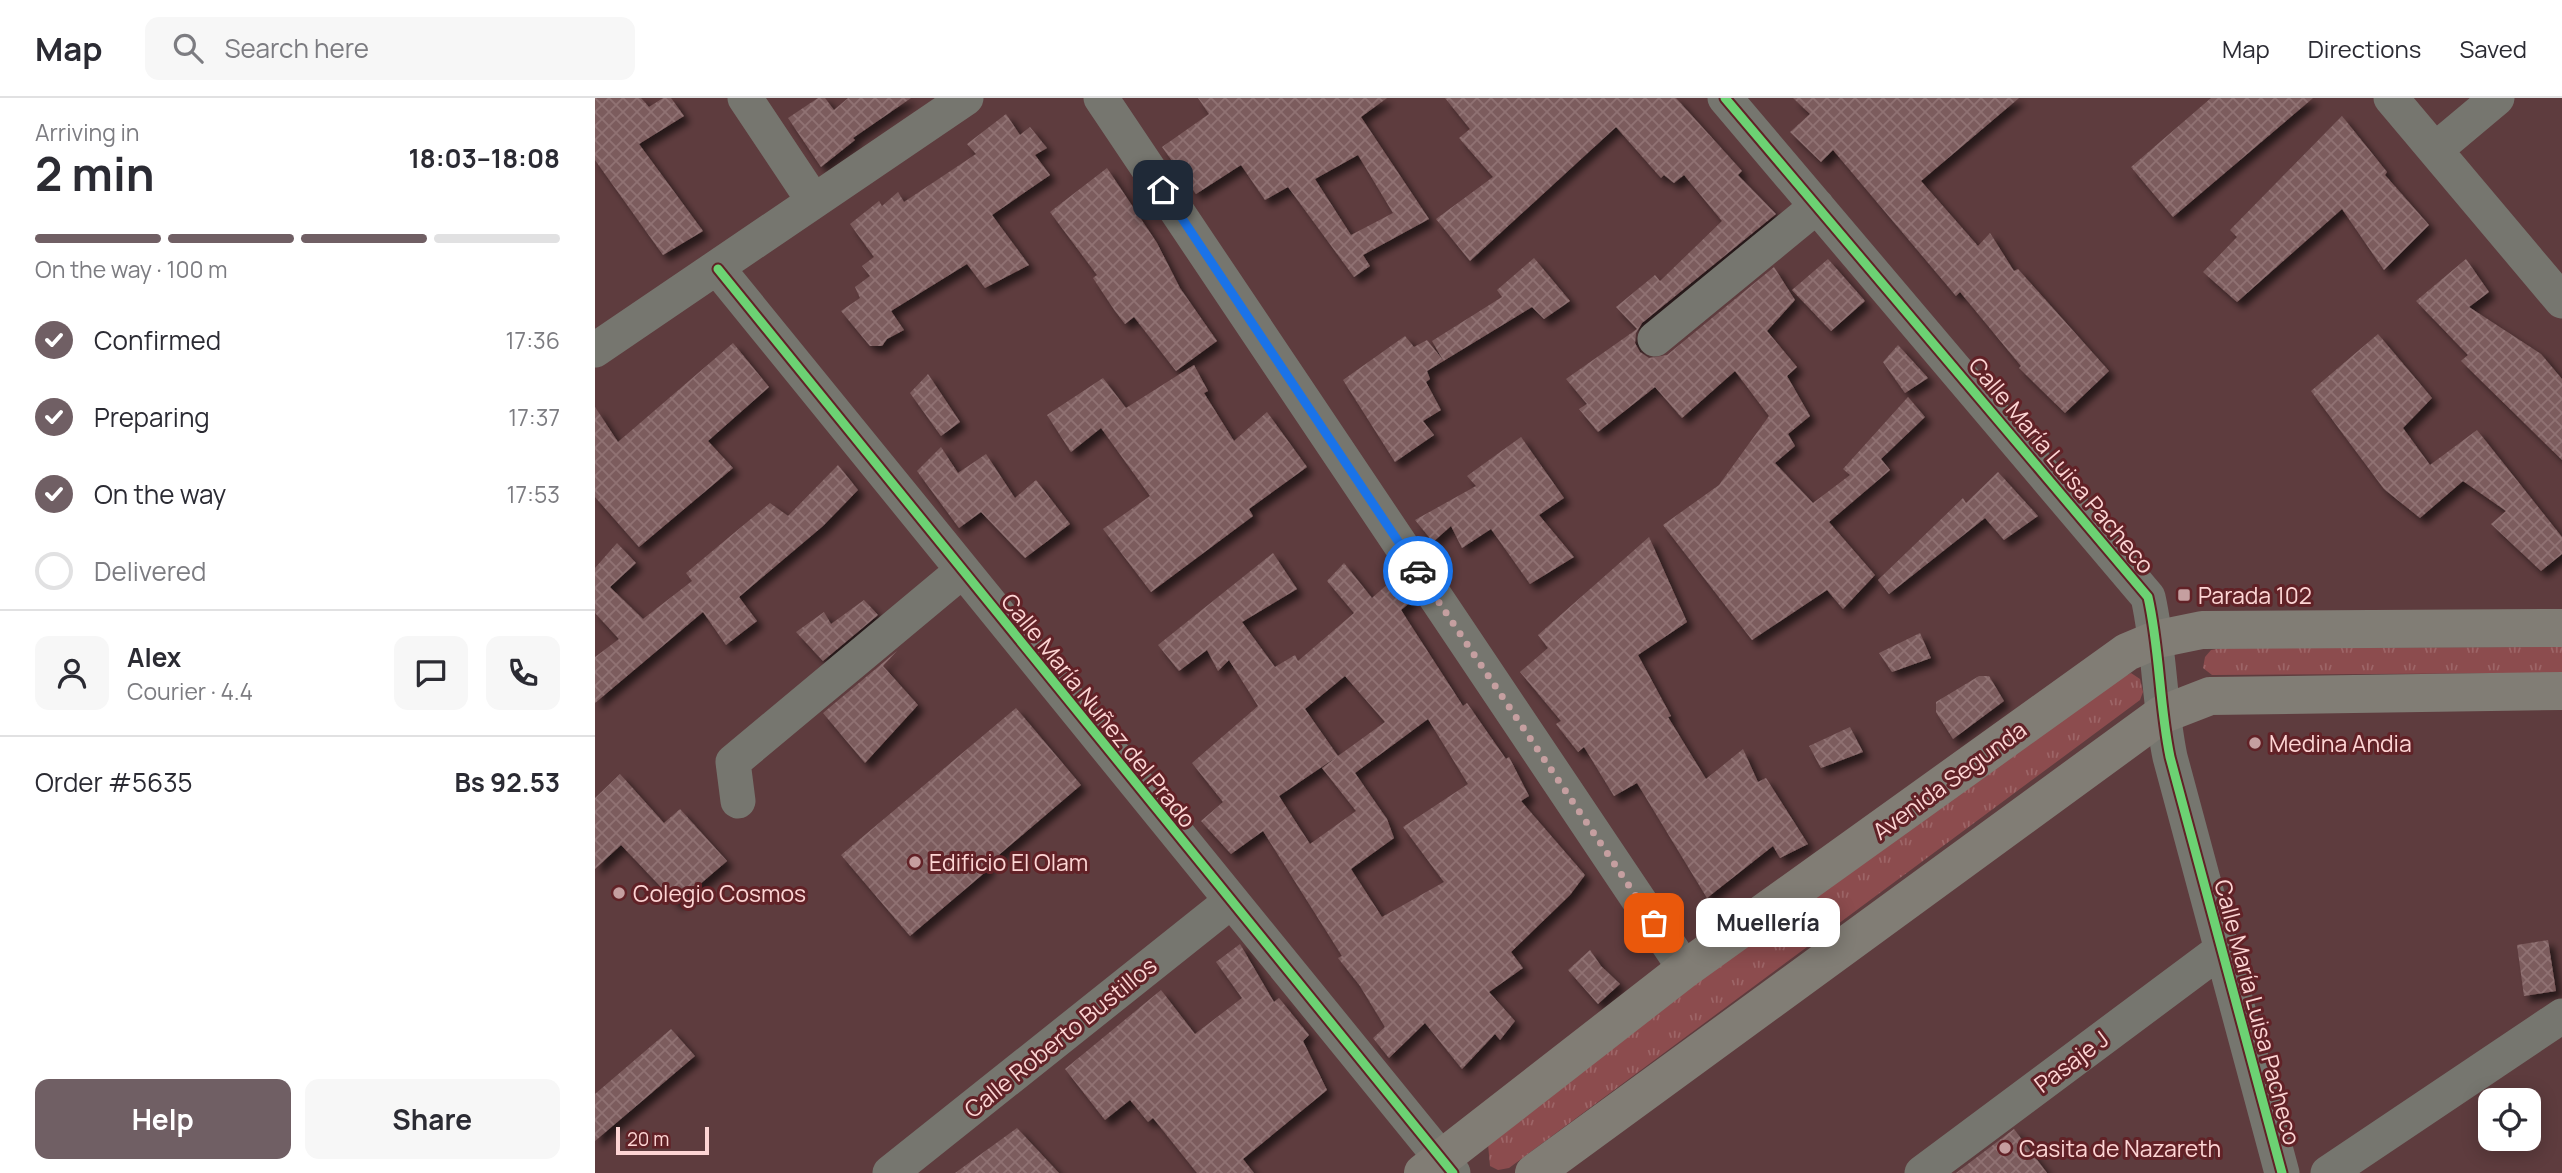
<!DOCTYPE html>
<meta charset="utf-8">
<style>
body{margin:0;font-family:Manrope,sans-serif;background:#f7f7f7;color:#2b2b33;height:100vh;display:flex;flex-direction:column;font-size:26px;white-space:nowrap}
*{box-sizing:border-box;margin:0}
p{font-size:23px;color:#7c7c81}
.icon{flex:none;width:38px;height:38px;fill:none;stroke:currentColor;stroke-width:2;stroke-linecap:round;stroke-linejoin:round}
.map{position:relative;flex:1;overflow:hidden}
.sheet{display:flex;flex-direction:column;background:#fff;width:595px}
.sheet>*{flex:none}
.fabs{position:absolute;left:1883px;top:990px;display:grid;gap:14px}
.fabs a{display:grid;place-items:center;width:63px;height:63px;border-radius:14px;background:#fff;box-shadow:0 4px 18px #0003;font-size:35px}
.scale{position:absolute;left:21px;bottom:18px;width:93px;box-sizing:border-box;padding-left:7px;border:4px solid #fdd5d4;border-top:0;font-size:19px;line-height:24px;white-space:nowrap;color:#fdd5d4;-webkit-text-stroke:5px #612227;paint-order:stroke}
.pin{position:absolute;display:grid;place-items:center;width:60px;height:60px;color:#fff;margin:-30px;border-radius:14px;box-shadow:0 4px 10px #0006}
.courier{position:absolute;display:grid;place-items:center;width:70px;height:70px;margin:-35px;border:5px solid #1a73e8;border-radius:50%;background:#fff;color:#222;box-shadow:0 2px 9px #0007}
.bubble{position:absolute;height:49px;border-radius:14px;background:#fff;box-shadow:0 4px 18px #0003;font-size:23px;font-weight:700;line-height:49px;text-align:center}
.head em{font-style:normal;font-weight:700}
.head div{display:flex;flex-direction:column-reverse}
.head{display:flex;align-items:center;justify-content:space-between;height:119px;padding:0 35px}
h1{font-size:46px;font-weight:700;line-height:52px}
.bar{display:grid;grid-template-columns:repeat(4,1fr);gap:10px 7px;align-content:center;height:84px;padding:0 35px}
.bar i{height:9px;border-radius:5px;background:#e1e1e2}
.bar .current{background:#705f64}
.bar p{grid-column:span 4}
.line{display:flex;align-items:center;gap:18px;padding:0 35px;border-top:2px solid #e1e1e2}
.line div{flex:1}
.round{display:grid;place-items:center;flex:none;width:74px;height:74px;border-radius:14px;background:#f7f7f7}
ol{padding:0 35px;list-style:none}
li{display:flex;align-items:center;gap:21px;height:77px}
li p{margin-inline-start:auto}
li .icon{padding:7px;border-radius:50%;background:#705f64;color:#fff;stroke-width:4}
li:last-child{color:#7c7c81}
li i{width:38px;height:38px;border:4px solid #e1e1e2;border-radius:50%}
.button{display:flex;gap:14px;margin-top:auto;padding:14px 35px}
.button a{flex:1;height:80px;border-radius:14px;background:#705f64;color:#fff;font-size:28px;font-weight:700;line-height:80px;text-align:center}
.button a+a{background:#f7f7f7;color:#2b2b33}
header{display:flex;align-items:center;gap:42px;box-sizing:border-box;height:98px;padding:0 35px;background:#fff;border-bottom:2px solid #e1e1e2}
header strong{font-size:33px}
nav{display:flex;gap:38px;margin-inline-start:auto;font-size:24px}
.search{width:490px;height:63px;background:#f7f7f7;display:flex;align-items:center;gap:18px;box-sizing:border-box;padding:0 24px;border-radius:14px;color:#7c7c81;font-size:26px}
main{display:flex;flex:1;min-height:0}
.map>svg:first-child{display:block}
</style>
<header>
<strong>Map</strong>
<div class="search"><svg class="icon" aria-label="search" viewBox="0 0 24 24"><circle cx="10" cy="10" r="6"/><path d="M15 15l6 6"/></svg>Search here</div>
<nav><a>Map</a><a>Directions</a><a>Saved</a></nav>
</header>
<main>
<section class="sheet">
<div class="head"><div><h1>2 min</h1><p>Arriving in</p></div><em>18:03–18:08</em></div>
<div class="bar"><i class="current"></i><i class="current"></i><i class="current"></i><i></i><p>On the way · 100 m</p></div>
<ol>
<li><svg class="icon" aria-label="check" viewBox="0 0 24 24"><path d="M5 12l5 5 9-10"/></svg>Confirmed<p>17:36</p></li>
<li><svg class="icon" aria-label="check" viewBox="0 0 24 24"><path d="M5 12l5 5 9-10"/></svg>Preparing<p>17:37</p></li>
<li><svg class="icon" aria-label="check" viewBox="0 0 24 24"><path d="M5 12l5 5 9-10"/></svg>On the way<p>17:53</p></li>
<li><i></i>Delivered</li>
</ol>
<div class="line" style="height:126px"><a class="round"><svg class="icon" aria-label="person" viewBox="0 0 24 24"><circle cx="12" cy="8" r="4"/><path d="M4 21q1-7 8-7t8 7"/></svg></a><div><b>Alex</b><p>Courier · 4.4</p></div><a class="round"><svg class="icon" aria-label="chat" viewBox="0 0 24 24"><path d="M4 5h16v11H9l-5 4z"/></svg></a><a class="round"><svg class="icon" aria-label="phone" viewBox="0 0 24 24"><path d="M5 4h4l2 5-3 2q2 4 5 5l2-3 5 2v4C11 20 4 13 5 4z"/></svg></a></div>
<div class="line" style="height:91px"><div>Order #5635</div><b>Bs 92.53</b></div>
<div class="button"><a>Help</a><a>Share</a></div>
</section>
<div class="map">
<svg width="1967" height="1075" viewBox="0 0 1967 1075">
<defs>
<pattern id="grass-tufts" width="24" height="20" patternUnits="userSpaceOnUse" patternTransform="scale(1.75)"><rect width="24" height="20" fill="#8c4c4e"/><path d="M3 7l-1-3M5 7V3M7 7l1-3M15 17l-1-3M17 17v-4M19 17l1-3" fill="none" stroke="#9d6567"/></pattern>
<pattern id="building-cross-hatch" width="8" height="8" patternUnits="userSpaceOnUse" patternTransform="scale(1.75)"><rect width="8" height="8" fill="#7c5c5d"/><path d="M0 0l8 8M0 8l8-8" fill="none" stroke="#907273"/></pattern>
<filter id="shadow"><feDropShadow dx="6" dy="6" stdDeviation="3.5" flood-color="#0009"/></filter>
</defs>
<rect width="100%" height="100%" fill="#5e3c3e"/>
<path fill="url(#grass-tufts)" d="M1967 549V575L1617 577 1608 570 1610 559 1616 552 1627 550Z
M1536 575 1545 581 1548 594 1545 602 914 1070 903 1072 895 1068 893 1046 1093 891 1524 581Z"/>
<path fill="url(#building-cross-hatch)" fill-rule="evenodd" filter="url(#shadow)" d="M0 0H46L54 9 68 0H76L89 18 44 46 108 133 68 157 0 62Z
M223 0H230L239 12 253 0H316L258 40 260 42 226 69 193 20Z
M603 0H792L766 19 834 121 768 157 775 168 759 179 693 89 670 102 646 67 601 96 567 49 614 16ZM763 57 798 115 756 137 720 81Z
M850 0H1081L1147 73 1143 77 1181 116 1047 225 1041 235 1040 245 1045 254 1054 260 1072 257 1179 169 1200 202 1172 233 1202 269 1192 278 1215 318 1193 336 1200 348 1180 365 1218 405 1255 377 1248 371 1313 299 1330 319 1286 361 1295 372 1234 424 1280 477 1248 511 1232 492 1157 542 1068 427 1124 387 1174 318 1140 273 1087 320 1060 289 1003 334 984 311 992 306 971 281 1042 231 1021 209 1060 177 1065 183 1127 123 1089 77 1079 85 1069 77 1066 80 1021 29 875 163 841 121 898 79 864 40 875 31Z
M1198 0H1424L1326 83 1383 148 1395 135 1419 173 1423 171 1514 273 1470 315 1424 270 1426 268 1365 194 1361 198 1238 52 1226 64 1195 34 1215 16Z
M1616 0H1718L1578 119 1536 69Z
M411 16 425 37 435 29 452 50 440 57 455 77 397 117 434 167 390 190 372 166 296 213 309 232 292 241 287 248H275L246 213 265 200 260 189 275 178 267 168 279 159 255 126 284 103 287 108 303 94 309 104 381 56 372 46Z
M1747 18 1792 74 1790 77 1834 127 1789 172 1747 111 1642 204 1608 174 1642 139 1635 132Z
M512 70 562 145 585 190 622 243 581 273 539 219 530 226 520 213 498 180 502 177 455 114Z
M939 160 975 203 949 221 937 209 832 273 835 281 831 284 846 312 828 323 839 337 800 364 748 282 810 238 819 249 832 242 848 262 837 243 907 199 902 192Z
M1233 161 1270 203 1236 233 1197 192Z
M1871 161 1894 194 1874 209 1946 256 1967 281V362L1866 263 1873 257 1821 203Z
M1783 236 1837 300 1808 330 1835 367 1882 332 1967 439V456L1946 473 1896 426 1911 413 1868 383 1825 420 1789 391 1716 293Z
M138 245 174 289 113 343 138 370 44 449 0 399V309L23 344Z
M1303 247 1333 280 1310 295 1288 264Z
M599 267 613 293 609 295 639 343 672 314 712 369 654 411 658 418 556 494 508 431 555 398 506 330 476 354 452 317 508 280 531 310Z
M333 276 365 324 346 338 315 295Z
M926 339 969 400 944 417 979 459 935 486 896 431 867 450 856 428 838 444 820 422 881 388 872 378Z
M346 349 363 375 391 356 420 400 441 382 475 426 430 460 386 414 364 430 322 373Z
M243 367 263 392 228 428 144 499 162 523 131 547 108 514 0 605V559L24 541 0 515V470L22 445 41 465 15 489 48 521 97 483 91 475 175 405 193 418Z
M1403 374 1443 418 1409 442 1390 420 1294 496 1283 482 1368 400 1371 405Z
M1054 439 1092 524 1043 557 1076 618 1073 619 1111 681 1148 651 1163 684 1171 680 1213 746 1185 760 1178 748 1112 800 1042 685 1019 698 989 649 983 654 961 626 966 623 925 574 953 550 943 537Z
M678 455 702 491 647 524 680 569 700 557 703 563 759 515 732 483 749 465 777 500 802 478 817 503 806 512 868 608 872 605 911 661 914 659 934 698 926 703 990 777 975 797 916 854 928 870 894 894 920 923 905 942 900 936 867 971 830 925 794 960 778 940 790 929 765 888 743 860 747 858 668 733 636 756 606 723 628 704 597 665 663 608 634 562 623 573 612 552 584 573 563 547ZM750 578 790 624 743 658 710 611ZM833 621 873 686 808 729 849 784 787 819 756 771 799 740 792 721 760 675ZM743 658 727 670 761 713 715 746 684 698Z
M269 502 283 517 228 563 201 534 229 514 236 526Z
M1325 535 1336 560 1297 574 1284 555Z
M302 553 288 568 323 607 270 665 228 615Z
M1384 578H1394L1409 603 1358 641 1341 614V604Z
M421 610 486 687 392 767 394 771 315 838 246 757Z
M1255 629 1268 654 1226 670 1214 648Z
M25 676 69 725 85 711 132 763 82 806 26 747 0 771V700Z
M1953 842 1961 893 1929 898 1922 847Z
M645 846 679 904 684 900 714 937 708 943 732 992 648 1061 659 1075H602L558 1020 553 1024 535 1002 510 1022 470 971 566 892 600 936 647 900 621 864Z
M995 852 1006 868 1025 886 1003 906 973 872Z
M76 931 100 958 0 1043V996Z
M422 1030 464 1075H360Z
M1419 1031 1452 1075H1361Z"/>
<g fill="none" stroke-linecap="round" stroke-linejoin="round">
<path stroke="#76766f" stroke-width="35" d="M150 0 218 102
M506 0 1090 871
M1130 0 1553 499C1565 552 1564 606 1575 659L1687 1075
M1796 0 1967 203
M1840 52 1902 0
M123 171 858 1075
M1060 241 1222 108
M0 252 371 0
M143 703 138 664 367 473
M295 1075 635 804
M1327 1075 1626 852
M1733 1075 1967 918"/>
<path stroke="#817d75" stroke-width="38" d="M828 1075 1090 871 1532 554 1563 541 1607 532 1967 530
M939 1075 1566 617 1615 598 1967 593"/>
<g stroke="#612227" stroke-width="13">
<path id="cycleway" d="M1130 0 1553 499C1565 552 1564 606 1575 659L1687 1075
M123 171 858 1075"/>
</g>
<use href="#cycleway" stroke="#6cd273" stroke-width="9"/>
</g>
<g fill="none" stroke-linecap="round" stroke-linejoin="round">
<path stroke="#c59fa0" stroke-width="7" stroke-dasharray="0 12.6" d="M823 473 1059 825"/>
<path stroke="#1a73e8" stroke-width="9" d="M568 92 823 473"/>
</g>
<g fill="#c59fa0" stroke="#612227" stroke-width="2.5">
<rect x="1582" y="490" width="14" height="14" rx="3.5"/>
<circle cx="1660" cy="645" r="7"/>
<circle cx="320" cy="764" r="7"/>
<circle cx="24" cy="795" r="7"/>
<circle cx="1410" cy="1050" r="7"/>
</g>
<g text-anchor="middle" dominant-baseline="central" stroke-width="6" stroke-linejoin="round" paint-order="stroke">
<g font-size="23" fill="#fdd5d4" stroke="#612227">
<text transform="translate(1467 367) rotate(50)">Calle María Luisa Pacheco</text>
<text transform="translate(504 612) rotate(51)">Calle María Nuñez del Prado</text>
<text transform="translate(1354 682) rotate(-36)">Avenida Segunda</text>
<text transform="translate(1663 914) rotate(75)">Calle María Luisa Pacheco</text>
<text transform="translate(465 939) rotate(-39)">Calle Roberto Bustillos</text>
<text transform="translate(1476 963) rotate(-37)">Pasaje J</text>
</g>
<g font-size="23" fill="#fdd5d4" stroke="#612227" text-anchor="start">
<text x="1603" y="497">Parada 102</text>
<text x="1674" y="645">Medina Andia</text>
<text x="334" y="764">Edificio El Olam</text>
<text x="38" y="795">Colegio Cosmos</text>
<text x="1424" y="1050">Casita de Nazareth</text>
</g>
</g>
</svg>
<div class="fabs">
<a><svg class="icon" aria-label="locate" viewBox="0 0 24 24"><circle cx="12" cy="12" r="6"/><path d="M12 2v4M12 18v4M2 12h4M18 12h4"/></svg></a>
</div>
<div class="scale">20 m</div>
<div class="pin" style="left:1059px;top:825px;background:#ea580c"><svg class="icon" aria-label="bag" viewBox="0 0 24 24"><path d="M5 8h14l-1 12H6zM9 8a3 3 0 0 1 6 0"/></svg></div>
<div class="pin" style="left:568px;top:92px;background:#1f2937"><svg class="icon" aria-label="home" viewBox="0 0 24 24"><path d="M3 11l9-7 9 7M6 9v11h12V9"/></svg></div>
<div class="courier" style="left:823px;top:473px"><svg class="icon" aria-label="car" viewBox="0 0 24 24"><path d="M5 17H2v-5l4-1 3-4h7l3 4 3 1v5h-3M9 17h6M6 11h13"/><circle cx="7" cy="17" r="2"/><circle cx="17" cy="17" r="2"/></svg></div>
<div class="bubble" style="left:1101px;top:800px;width:144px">Muellería</div>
</div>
</main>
